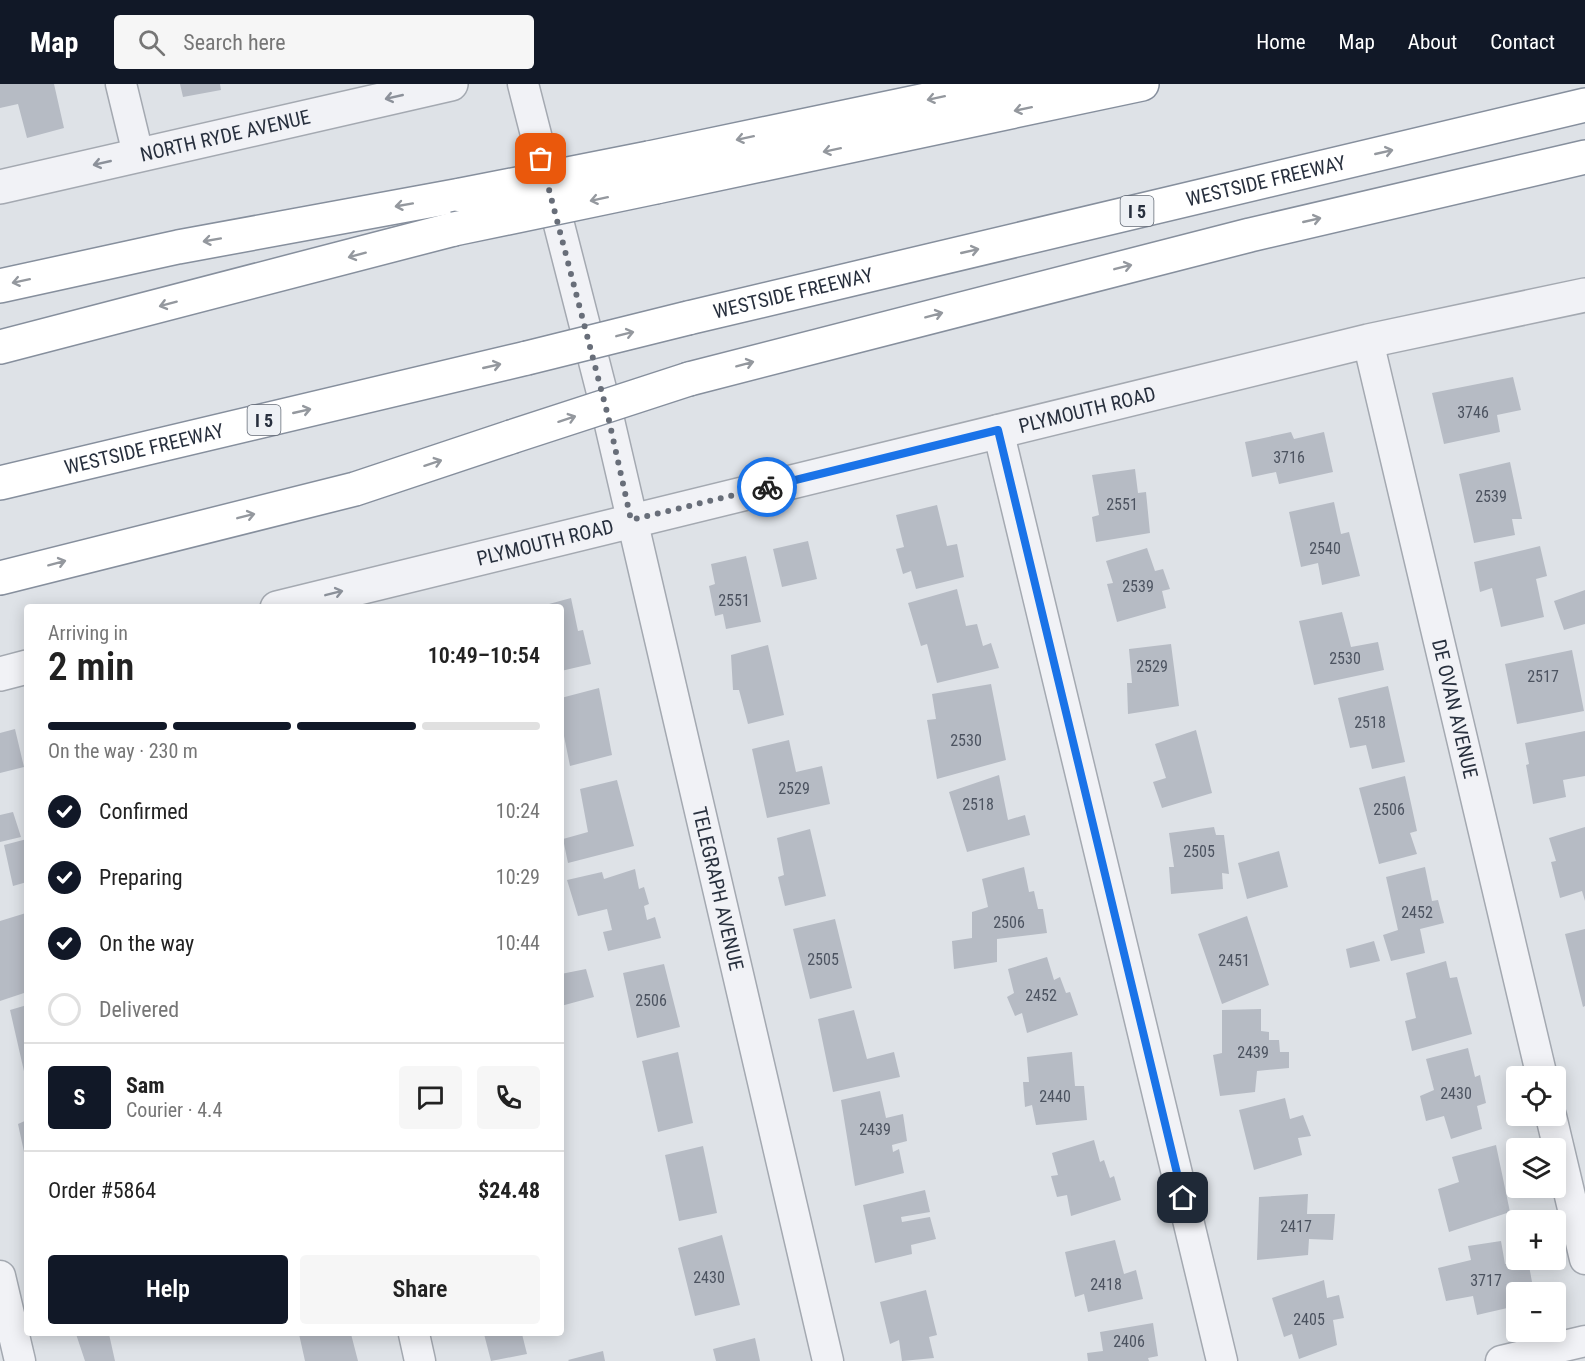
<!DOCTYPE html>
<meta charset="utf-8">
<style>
body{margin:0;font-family:"Roboto Condensed",sans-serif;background:#f6f6f6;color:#222;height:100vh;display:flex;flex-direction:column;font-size:22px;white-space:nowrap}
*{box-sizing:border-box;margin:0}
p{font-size:20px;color:#767676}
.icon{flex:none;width:33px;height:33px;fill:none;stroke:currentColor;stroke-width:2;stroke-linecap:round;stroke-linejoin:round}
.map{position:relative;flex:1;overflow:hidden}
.sheet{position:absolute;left:24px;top:520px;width:540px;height:732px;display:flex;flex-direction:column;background:#fff;border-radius:6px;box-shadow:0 3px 15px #0003}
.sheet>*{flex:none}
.fabs{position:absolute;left:1506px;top:982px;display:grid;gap:12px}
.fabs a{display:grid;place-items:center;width:60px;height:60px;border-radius:6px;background:#fff;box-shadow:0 3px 15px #0003;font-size:30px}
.pin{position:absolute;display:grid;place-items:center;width:51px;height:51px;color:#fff;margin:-26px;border-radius:12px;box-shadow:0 3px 9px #0006}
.courier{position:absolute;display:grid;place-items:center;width:60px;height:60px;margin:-30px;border:4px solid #1a73e8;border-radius:50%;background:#fff;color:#222;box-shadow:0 2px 8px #0007}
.summary em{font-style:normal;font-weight:600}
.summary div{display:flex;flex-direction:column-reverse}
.summary{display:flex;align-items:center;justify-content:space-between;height:102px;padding:0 24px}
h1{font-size:39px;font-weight:600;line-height:45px}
.bar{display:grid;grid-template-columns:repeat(4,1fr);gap:9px 6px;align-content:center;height:72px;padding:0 24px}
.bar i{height:8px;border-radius:4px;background:#e0e0e0}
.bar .current{background:#111827}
.bar p{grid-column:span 4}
.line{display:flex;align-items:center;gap:15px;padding:0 24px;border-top:2px solid #e0e0e0}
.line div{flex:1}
.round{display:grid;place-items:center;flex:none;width:63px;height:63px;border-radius:6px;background:#f6f6f6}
ol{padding:0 24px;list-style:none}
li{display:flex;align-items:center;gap:18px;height:66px}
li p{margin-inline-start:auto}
li .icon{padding:6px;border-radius:50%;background:#111827;color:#fff;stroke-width:4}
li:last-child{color:#767676}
li i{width:33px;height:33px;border:3px solid #e0e0e0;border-radius:50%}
.cta{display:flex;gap:12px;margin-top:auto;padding:12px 24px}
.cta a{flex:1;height:69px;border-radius:6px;background:#111827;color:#fff;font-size:24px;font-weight:600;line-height:69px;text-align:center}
.cta a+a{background:#f6f6f6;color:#222}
header{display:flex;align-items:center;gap:36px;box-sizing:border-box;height:84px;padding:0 30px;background:#111827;color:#fff}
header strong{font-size:28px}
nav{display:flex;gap:33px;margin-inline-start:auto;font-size:21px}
.search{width:420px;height:54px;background:#f6f6f6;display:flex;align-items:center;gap:15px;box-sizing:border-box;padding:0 21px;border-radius:6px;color:#767676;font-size:22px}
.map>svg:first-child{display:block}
</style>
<header>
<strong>Map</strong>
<div class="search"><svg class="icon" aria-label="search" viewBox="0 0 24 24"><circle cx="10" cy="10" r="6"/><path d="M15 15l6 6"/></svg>Search here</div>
<nav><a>Home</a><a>Map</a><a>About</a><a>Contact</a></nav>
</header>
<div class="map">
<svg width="1585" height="1277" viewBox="0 0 1585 1277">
<rect width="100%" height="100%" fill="#dee2e7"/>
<path fill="#b6bbc4" d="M0 0H54L64 44 27 54 18 20 0 24Z
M180 0H220L221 6 183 13Z
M1513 293 1521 326 1497 331 1500 348 1444 360 1432 309Z
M1291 348 1294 355 1324 348 1333 388 1279 400 1276 388 1252 393 1245 358Z
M1510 378 1522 435H1512L1515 451 1474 459 1459 390Z
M1135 385 1138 409 1146 408 1150 449 1096 458 1092 433 1099 431 1092 391Z
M1334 418 1341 450 1349 448 1360 492 1322 501 1318 479 1301 483 1289 428Z
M937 421 947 462 957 460 964 493 916 505 911 487 903 490 896 465 904 463 896 431Z
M808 457 817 495 782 503 773 465Z
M1540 462 1547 492 1536 495 1544 533 1501 543 1492 504 1480 508 1474 478Z
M1147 464 1155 487 1163 485 1170 505 1162 507 1166 524 1117 538 1107 500 1113 499 1106 477Z
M746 472 761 538 726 545 723 530 715 532 709 502 715 500 711 480Z
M957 505 966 542 977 540 983 562 991 559 999 584 937 599 927 560 921 562 908 519Z
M1585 506V540L1564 546 1554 517Z
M571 514 578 547 583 546 591 580 561 587V524L538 523Z
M1342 528 1351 563 1378 558 1384 586 1314 601 1299 537Z
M1171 560 1179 622 1128 630 1127 599H1132L1129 565Z
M768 561 784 631 748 640 739 606H733L731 571Z
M1572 566 1584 627 1517 640 1505 580Z
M991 600 1006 676 937 695 927 636 936 635 932 610Z
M1388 602 1405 678 1372 685 1366 661 1350 664 1338 614Z
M599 604 612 671 570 682 561 637V614Z
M15 645 24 683 0 689V649Z
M1196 646 1212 709 1162 724 1153 698 1166 694 1155 660Z
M1585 647V692L1563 696 1566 713 1533 720 1526 681 1529 680 1525 659Z
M789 656 796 688 822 682 830 720 767 734 752 665Z
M999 691 1008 736 1025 731 1030 751 967 768 949 708Z
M1405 692 1417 747 1410 749 1417 770 1379 780 1359 704Z
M617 696 634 762 568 779 563 755 588 748 580 705Z
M13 728 21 753 0 758V731Z
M1214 743 1216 751H1224L1229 790 1222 789 1223 805 1171 810 1169 783H1174L1169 749Z
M1585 743V817L1582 807 1560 814 1551 778 1556 777 1549 754Z
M810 745 826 812 785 822 778 793 784 791 777 754Z
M27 755V798L13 802 4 761Z
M1279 767 1288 803 1247 815 1238 779Z
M1024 783 1029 808 1034 807 1038 825H1043L1047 849 997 855V878L954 885 952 857 972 854V828L988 823 982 795Z
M1425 783 1432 817 1438 816 1444 839 1420 845 1425 869 1391 877 1383 851 1398 846 1386 793Z
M635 785 639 805 644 803 649 820 644 822 647 836 655 833 661 854 608 867 603 848 612 846 607 825 578 832 567 796 602 788 604 795Z
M26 829 27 908 0 917V837Z
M1247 832 1269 901 1222 920 1198 850Z
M835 835 852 904 810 915 793 845Z
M1585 845V922L1583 923 1565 850Z
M1374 857 1380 877 1350 884 1346 865Z
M1047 873 1054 896 1060 893 1066 909 1070 908 1078 931 1027 949 1022 929 1015 932 1007 913 1014 909 1008 885Z
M1446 877 1450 894 1457 893 1472 950 1412 967 1405 937 1416 934 1406 889Z
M664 880 680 943 637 954 623 889Z
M586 885 594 913 561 922V890Z
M27 921V996H26L10 926Z
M1261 925V947L1269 948V956H1279L1280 968H1289V984L1257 987 1255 1008 1220 1012 1213 971 1222 969V926Z
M854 926 867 975 894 968 900 993 833 1008 818 935Z
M1468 964 1475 993 1480 991 1486 1019 1477 1022 1482 1045 1451 1055 1444 1032 1426 1037 1420 1012 1434 1006 1426 975Z
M678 968 693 1039 658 1048 642 977Z
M1072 968 1075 1002H1084L1087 1036 1036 1041 1032 1021 1025 1023 1023 998H1029L1027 973Z
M880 1007 886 1034 903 1030 907 1057 892 1061 893 1068 899 1065 904 1089 855 1102 841 1016Z
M1285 1014 1290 1035 1303 1031 1311 1052 1298 1054 1302 1071 1254 1086 1239 1026Z
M27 1019V1034H25L24 1020Z
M27 1036V1077H26L18 1040Z
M1094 1056 1100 1078 1104 1076 1110 1094 1114 1092 1121 1116 1071 1132 1067 1111 1057 1113 1051 1092 1058 1091 1052 1069Z
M1496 1061 1510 1128 1449 1148 1438 1105 1459 1098 1452 1073Z
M703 1062 717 1129 679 1137 665 1071Z
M925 1106 930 1128 901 1133 902 1138 930 1133 936 1155 911 1161 912 1170 875 1179 863 1121Z
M1308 1110 1307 1130H1335L1333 1156 1309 1155 1308 1171 1257 1176 1259 1113Z
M722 1151 740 1221 695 1232 678 1164Z
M1115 1156 1124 1190 1136 1186 1143 1215 1088 1228 1084 1210 1075 1213 1065 1168Z
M1501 1157 1505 1180 1528 1176 1534 1209H1516V1222L1477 1231 1473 1212 1446 1217 1438 1184 1471 1176 1468 1162Z
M1324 1196 1327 1214 1339 1211 1344 1234 1333 1236 1337 1261 1299 1275 1292 1250 1284 1253 1272 1214Z
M926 1206 937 1251 929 1253 934 1274 902 1277 899 1256 890 1260 880 1218Z
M1153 1239 1158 1272 1148 1274 1149 1277H1088L1087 1269 1103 1267 1100 1248Z
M76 1250H109L115 1277H85Z
M299 1250H343L344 1252 351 1250 358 1277H305Z
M484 1250H522L527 1270 491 1277Z
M755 1254 760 1277H716L713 1265Z
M603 1267 605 1277H569L568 1276Z"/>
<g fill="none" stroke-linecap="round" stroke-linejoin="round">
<g stroke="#a4a9b1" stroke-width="33">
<g id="minor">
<path d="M121 0 138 70"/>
<path id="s1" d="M523 0 608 332 828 1277"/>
<path id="s2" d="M1368 257 1542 993"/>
<path d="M998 346 1222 1277"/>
<path d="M1551 1032 1585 1175"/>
<path d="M0 1192 20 1277"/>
<path d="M414 1250 420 1277"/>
<path d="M1501 1277 1585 1257"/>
</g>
</g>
<g stroke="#a4a9b1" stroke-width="36">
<g id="tertiary">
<path id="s3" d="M0 103 451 0"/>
<path id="s4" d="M277 524 1368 257 1585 211"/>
<path d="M0 590 27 583"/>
</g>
</g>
<g stroke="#868f9d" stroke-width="36">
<g id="motorway">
<path d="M649 74 969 7 1056 0"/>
<path d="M656 103 1142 0"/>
<path d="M0 202 178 163 461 111"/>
<path id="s5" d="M688 234 1585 21"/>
<path d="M0 263 454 145"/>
<path d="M689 295 1250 151 1585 73"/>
<path id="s6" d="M0 399 527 274"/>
<path d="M0 494 355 405 511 353"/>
</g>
</g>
<use href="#minor" stroke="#f1f2f6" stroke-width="30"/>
<use href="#tertiary" stroke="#f1f2f6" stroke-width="33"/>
<use href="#motorway" stroke="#fff" stroke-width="33"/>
<g stroke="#868f9d" stroke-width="36" stroke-linecap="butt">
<path id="motorway-bridge" d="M461 111 649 74
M454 145 656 103
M527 274 688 234
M511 353 689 295"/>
</g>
<use href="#motorway-bridge" stroke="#fff" stroke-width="33"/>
</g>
<defs><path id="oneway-shaft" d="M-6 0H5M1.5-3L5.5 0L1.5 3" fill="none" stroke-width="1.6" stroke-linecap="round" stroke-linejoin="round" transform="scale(1.5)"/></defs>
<g stroke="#8c919a">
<use href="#oneway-shaft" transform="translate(394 13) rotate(167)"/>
<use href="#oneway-shaft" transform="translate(102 79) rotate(167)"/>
<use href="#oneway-shaft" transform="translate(334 509) rotate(-14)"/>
</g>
<g stroke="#94989e">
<use href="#oneway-shaft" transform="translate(936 14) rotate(168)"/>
<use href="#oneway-shaft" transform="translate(1023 25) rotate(168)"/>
<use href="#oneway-shaft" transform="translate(745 54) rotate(168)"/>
<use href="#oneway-shaft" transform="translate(832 66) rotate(168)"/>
<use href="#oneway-shaft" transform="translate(1384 68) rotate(-13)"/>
<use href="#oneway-shaft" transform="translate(599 115) rotate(168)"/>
<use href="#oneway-shaft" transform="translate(404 121) rotate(170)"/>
<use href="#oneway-shaft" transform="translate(1312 136) rotate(-13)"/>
<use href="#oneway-shaft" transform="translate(212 156) rotate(170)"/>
<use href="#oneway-shaft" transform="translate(970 167) rotate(-13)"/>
<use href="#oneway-shaft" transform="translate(357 171) rotate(165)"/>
<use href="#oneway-shaft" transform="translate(1123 183) rotate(-14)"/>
<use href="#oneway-shaft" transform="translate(21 197) rotate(168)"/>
<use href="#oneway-shaft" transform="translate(168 220) rotate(165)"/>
<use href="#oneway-shaft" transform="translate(934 231) rotate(-15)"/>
<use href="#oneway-shaft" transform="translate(625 250) rotate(-14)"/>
<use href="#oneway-shaft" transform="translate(745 280) rotate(-15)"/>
<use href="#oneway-shaft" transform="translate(492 282) rotate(-13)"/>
<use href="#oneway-shaft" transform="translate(302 327) rotate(-13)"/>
<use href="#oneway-shaft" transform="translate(567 335) rotate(-18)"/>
<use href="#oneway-shaft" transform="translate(433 379) rotate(-18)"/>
<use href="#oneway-shaft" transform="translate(246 432) rotate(-14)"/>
<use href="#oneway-shaft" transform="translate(57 479) rotate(-15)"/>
</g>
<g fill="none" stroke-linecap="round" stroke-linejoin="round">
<path stroke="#686e79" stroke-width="6" stroke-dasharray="0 10.8" d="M541 75 608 332 631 436 767 403"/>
<path stroke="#1a73e8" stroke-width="8" d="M767 403 998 346 1183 1114"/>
</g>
<g text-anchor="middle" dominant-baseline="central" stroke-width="4.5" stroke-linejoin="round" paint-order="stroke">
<g font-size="16" fill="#4c5360">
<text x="1473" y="328">3746</text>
<text x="1289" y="373">3716</text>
<text x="1491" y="412">2539</text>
<text x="1122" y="420">2551</text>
<text x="1325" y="464">2540</text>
<text x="1138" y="502">2539</text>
<text x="734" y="516">2551</text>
<text x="1345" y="574">2530</text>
<text x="1152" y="582">2529</text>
<text x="1543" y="592">2517</text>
<text x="1370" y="638">2518</text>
<text x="966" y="656">2530</text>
<text x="794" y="704">2529</text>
<text x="978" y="720">2518</text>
<text x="1389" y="725">2506</text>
<text x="1199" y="767">2505</text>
<text x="1417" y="828">2452</text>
<text x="1009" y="838">2506</text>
<text x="823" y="875">2505</text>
<text x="1234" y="876">2451</text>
<text x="1041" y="911">2452</text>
<text x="651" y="916">2506</text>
<text x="1253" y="968">2439</text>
<text x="1456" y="1009">2430</text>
<text x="1055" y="1012">2440</text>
<text x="875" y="1045">2439</text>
<text x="1296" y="1142">2417</text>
<text x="709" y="1193">2430</text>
<text x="1486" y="1196">3717</text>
<text x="1106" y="1200">2418</text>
<text x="1309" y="1235">2405</text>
<text x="1129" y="1257">2406</text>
</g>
<g fill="#eef1f5" stroke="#636a75" stroke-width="1.5">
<rect x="1120.5" y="112" width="33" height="30" rx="4.5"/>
<rect x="247.5" y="321" width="33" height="30" rx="4.5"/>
</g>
<g font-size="18" font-weight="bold" fill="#28303e">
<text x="1137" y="127">I 5</text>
<text x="264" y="336">I 5</text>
</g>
<g font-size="20" fill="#28303e" stroke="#eef1f5">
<text stroke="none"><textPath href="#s3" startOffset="231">NORTH RYDE AVENUE</textPath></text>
<text stroke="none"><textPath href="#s5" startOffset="594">WESTSIDE FREEWAY</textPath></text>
<text stroke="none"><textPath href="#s5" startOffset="108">WESTSIDE FREEWAY</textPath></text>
<text stroke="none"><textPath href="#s4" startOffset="834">PLYMOUTH ROAD</textPath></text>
<text stroke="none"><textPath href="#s6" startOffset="148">WESTSIDE FREEWAY</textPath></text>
<text stroke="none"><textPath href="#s4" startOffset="276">PLYMOUTH ROAD</textPath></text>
<text stroke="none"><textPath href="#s2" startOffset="378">DE OVAN AVENUE</textPath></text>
<text stroke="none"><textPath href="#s1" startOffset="828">TELEGRAPH AVENUE</textPath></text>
</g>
</g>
</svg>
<div class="fabs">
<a><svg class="icon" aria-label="locate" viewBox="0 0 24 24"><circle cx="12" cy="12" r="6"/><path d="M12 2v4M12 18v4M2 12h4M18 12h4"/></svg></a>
<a><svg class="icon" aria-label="layers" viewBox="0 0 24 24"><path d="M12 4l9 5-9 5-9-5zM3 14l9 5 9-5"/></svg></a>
<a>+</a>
<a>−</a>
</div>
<div class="pin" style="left:541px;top:75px;background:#ea580c"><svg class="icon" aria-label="bag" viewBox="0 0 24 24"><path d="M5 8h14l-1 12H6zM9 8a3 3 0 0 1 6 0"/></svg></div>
<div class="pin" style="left:1183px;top:1114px;background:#1f2937"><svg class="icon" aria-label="home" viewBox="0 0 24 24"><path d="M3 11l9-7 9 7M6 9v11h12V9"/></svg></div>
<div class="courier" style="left:767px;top:403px"><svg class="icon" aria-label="bike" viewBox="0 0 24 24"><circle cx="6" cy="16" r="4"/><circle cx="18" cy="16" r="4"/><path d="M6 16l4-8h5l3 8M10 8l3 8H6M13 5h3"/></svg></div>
<section class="sheet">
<div class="summary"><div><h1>2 min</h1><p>Arriving in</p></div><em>10:49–10:54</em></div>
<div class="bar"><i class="current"></i><i class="current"></i><i class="current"></i><i></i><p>On the way · 230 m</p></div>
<ol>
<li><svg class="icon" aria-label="check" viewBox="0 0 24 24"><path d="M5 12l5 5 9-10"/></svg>Confirmed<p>10:24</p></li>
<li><svg class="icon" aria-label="check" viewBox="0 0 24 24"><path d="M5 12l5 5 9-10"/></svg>Preparing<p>10:29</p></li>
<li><svg class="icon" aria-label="check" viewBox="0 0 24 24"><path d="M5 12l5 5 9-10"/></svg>On the way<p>10:44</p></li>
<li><i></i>Delivered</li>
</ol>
<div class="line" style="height:108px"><b class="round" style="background:#111827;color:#fff">S</b><div><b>Sam</b><p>Courier · 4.4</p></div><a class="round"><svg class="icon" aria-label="chat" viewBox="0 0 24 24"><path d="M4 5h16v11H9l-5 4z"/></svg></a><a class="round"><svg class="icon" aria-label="phone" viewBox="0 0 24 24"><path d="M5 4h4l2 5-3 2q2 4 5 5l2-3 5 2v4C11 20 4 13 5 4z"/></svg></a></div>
<div class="line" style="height:78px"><div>Order #5864</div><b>$24.48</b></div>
<div class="cta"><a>Help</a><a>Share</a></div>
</section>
</div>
